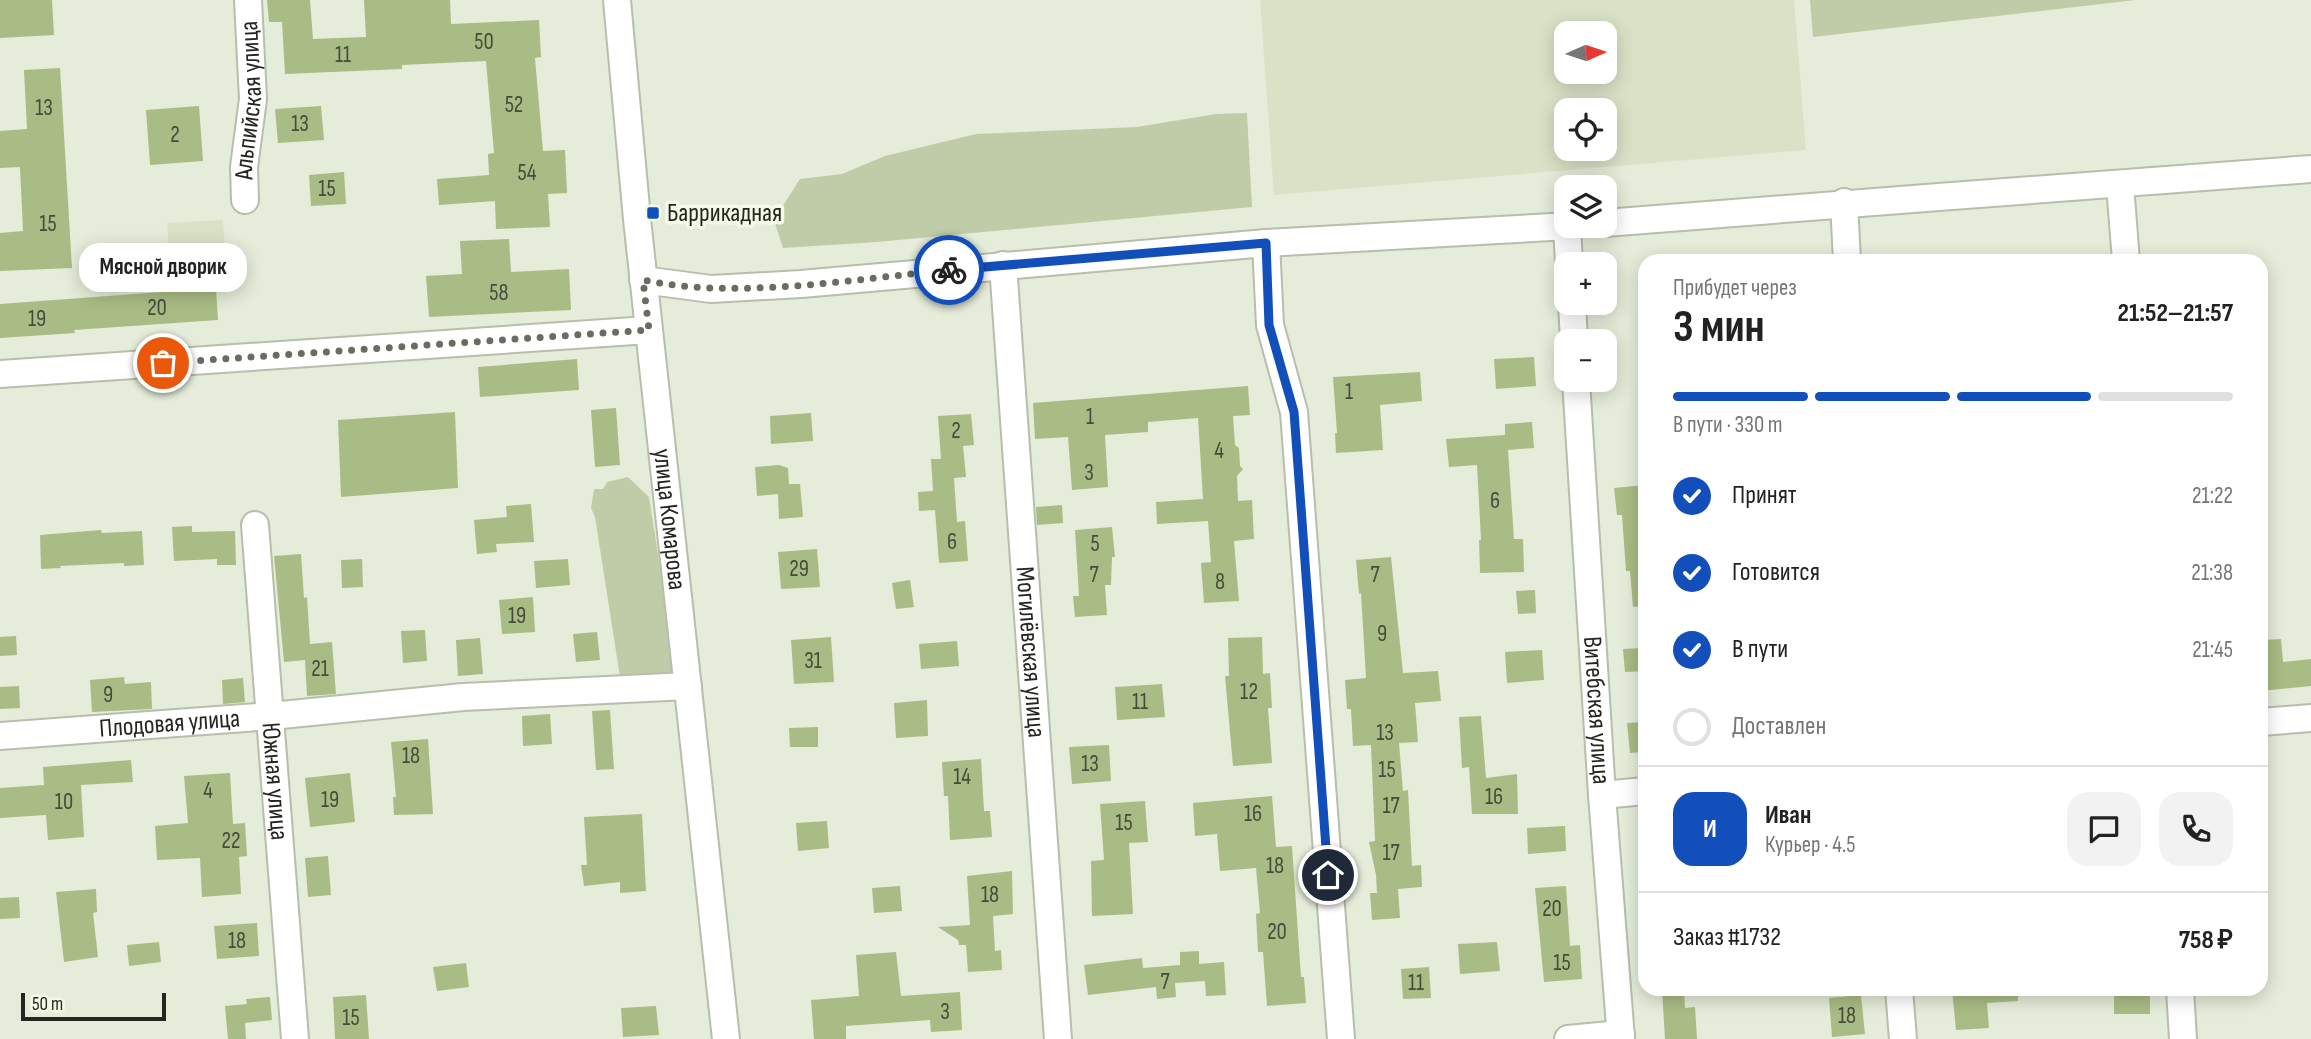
<!DOCTYPE html>
<html lang="ru">
<meta charset="utf-8">
<style>
body{margin:0;font-family:"Sofia Sans Condensed",sans-serif;background:#f2f2f2;color:#222;height:100vh;display:flex;flex-direction:column;font-size:26px;white-space:nowrap}
*{box-sizing:border-box;margin:0}
p{font-size:23px;color:#767676}
.icon{flex:none;width:38px;height:38px;fill:none;stroke:currentColor;stroke-width:2;stroke-linecap:round;stroke-linejoin:round}
.map{position:relative;flex:1;overflow:hidden}
.side{position:absolute;left:1638px;top:254px;width:630px;height:742px;display:flex;flex-direction:column;background:#fff;border-radius:21px;box-shadow:0 4px 18px #0003}
.side>*{flex:none}
.needle{width:46px;rotate:87deg}
.fabs{position:absolute;left:1554px;top:21px;display:grid;gap:14px}
.fabs a{display:grid;place-items:center;width:63px;height:63px;border-radius:14px;background:#fff;box-shadow:0 4px 18px #0003;font-size:35px}
.scale{position:absolute;left:21px;bottom:18px;width:145px;box-sizing:border-box;padding-left:7px;border:4px solid #242720;border-top:0;font-size:19px;line-height:24px;white-space:nowrap;color:#242720;-webkit-text-stroke:5px #f3fae6;paint-order:stroke}
.pin{position:absolute;display:grid;place-items:center;width:60px;height:60px;color:#fff;margin:-30px;border:4px solid #fff;border-radius:50%;box-shadow:0 2px 7px #0007}
.courier{position:absolute;display:grid;place-items:center;width:70px;height:70px;margin:-35px;border:5px solid #124fbb;border-radius:50%;background:#fff;color:#222;box-shadow:0 2px 9px #0007}
.bubble{position:absolute;height:49px;border-radius:21px;background:#fff;box-shadow:0 4px 18px #0003;font-size:23px;font-weight:700;line-height:49px;text-align:center}
.headline em{font-style:normal;font-weight:700}
.headline div{display:flex;flex-direction:column-reverse}
.headline{display:flex;align-items:center;justify-content:space-between;height:119px;padding:0 35px}
h1{font-size:46px;font-weight:700;line-height:52px}
.bar{display:grid;grid-template-columns:repeat(4,1fr);gap:10px 7px;align-content:center;height:84px;padding:0 35px}
.bar i{height:9px;border-radius:5px;background:#e0e0e0}
.bar .on{background:#124fbb}
.bar p{grid-column:span 4}
.line{display:flex;align-items:center;gap:18px;padding:0 35px;border-top:2px solid #e0e0e0}
.line div{flex:1}
.round{display:grid;place-items:center;flex:none;width:74px;height:74px;border-radius:21px;background:#f2f2f2}
ol{padding:0 35px;list-style:none}
li{display:flex;align-items:center;gap:21px;height:77px}
li p{margin-inline-start:auto}
li .icon{padding:7px;border-radius:50%;background:#124fbb;color:#fff;stroke-width:4}
li:last-child{color:#767676}
li i{width:38px;height:38px;border:4px solid #e0e0e0;border-radius:50%}
.map>svg:first-child{display:block}
</style>
<div class="map">
<svg width="2311" height="1039" viewBox="0 0 2311 1039">
<rect width="100%" height="100%" fill="#e5ecd9"/>
<path fill="#d9e2c7" fill-rule="evenodd" d="M1260 0H1794L1806 150 1274 195ZM1566 33H1605V72H1566ZM1566 110H1605V149H1566Z
M223 220 227 279 171 282 167 223Z"/>
<path fill="#c0cca7" d="M1810 0H2136L1813 37Z
M1247 113 1252 207 877 242 783 248 774 220 800 179 842 174 885 156 976 134 1137 127 1216 114Z
M628 477 649 497 677 674 620 677 595 517 591 508 594 489H603L607 482Z"/>
<path fill="#aabc85" d="M0 0H52L54 35 0 38Z
M267 0H310L313 39 366 37 364 0H450L451 24 539 20 541 57 535 58 543 151 565 150 567 193 548 194 550 227 496 229 495 201 439 205 437 179 489 175 488 154 494 153 486 61 402 65V69L285 74 282 22H269Z
M60 68 72 268 0 271V233L23 231 20 167 0 168V131L27 129 24 70Z
M199 106 203 161 150 165 146 110Z
M321 106 324 140 278 143 275 109Z
M344 172 346 204 311 206 309 175Z
M509 239 511 272 569 269 571 310 429 317 426 276 462 274 460 241Z
M216 288 218 320 74 330 75 333 0 338V304Z
M1534 357 1536 386 1496 389 1494 359Z
M577 359 579 390 480 397 478 367Z
M1420 372 1422 401 1380 405 1383 450 1336 453 1335 433H1337L1333 377Z
M1248 386 1250 415 1233 416 1235 445 1239 448 1240 466 1243 469 1237 476 1238 501 1252 500 1254 539 1234 541 1239 601 1204 603 1201 563 1211 562 1208 521 1157 524 1156 502 1203 499 1198 418 1148 422V432L1105 435 1108 487 1072 490 1068 437 1035 439 1033 403Z
M616 408 620 465 595 467 591 410Z
M455 412 458 488 341 497 338 420Z
M811 413 813 441 771 444 770 416Z
M971 414 974 445 963 446 966 477 954 478 957 522 965 521 968 561 939 563 935 510 919 511 918 492 933 491 931 459H941L938 416Z
M1532 422 1534 448 1508 450 1514 539H1523L1524 572 1480 573 1479 540H1481L1477 465 1449 467 1446 439 1505 435V424Z
M779 465 788 468 789 484H800L803 517 779 519 778 494 757 496 755 467Z
M1645 485V606L1633 607 1630 571H1626L1622 515H1617L1614 488Z
M531 504 534 542 496 544 497 552 477 554 474 520 507 517 506 506Z
M1062 505 1063 523 1037 525 1036 507Z
M192 526V532L235 531 236 565H217V559L174 561 172 527Z
M1112 527 1115 557H1112L1111 585H1105L1107 615 1075 617 1073 596H1079L1075 530Z
M101 530 102 533 142 531 144 565 124 566V563L60 566 61 568 41 569 40 535Z
M817 549 820 587 781 589 778 552Z
M301 554 304 598 307 597 310 644 332 642 336 694 307 696 305 660 284 662 274 556Z
M1391 557 1403 673 1438 671 1441 701 1415 703 1418 742 1399 743 1403 791 1408 790 1412 866 1421 865 1422 887 1398 889 1400 918 1372 920 1370 893H1377L1376 875 1369 842 1375 841 1371 745 1353 746 1351 709H1347L1345 680 1366 678 1361 593 1359 594 1356 560Z
M362 559 363 587 342 588 341 560Z
M568 559 570 585 536 588 534 561Z
M910 580 914 607 896 609 892 583Z
M1535 590 1536 613 1518 614 1516 591Z
M533 597 535 632 502 634 499 600Z
M425 630 427 661 403 663 401 631Z
M597 632 600 660 576 662 573 634Z
M16 636 17 655 0 656V637Z
M831 637 834 682 794 684 791 640Z
M1262 637 1263 674 1270 673 1272 708H1268L1272 763 1233 766 1225 676H1229L1228 638Z
M480 638 483 674 458 676 456 640Z
M2281 639 2283 662 2311 659V686L2261 691V640Z
M957 641 959 666 921 669 919 644Z
M1645 648V671L1625 672 1623 649Z
M1542 650 1544 680 1507 683 1505 652Z
M124 677 125 684 151 682 152 709 92 712 90 680Z
M243 678 245 702 223 704 222 680Z
M1162 684 1165 717 1117 720 1115 687Z
M19 686 20 708 0 709V687Z
M927 700 928 736 896 738 894 703Z
M610 710 614 769 596 770 592 711Z
M550 714 552 744 523 746 522 716Z
M1481 716 1486 778 1517 774 1518 814H1472L1469 767 1462 768 1459 717Z
M1645 722V752L1630 753 1627 723Z
M818 727V747H790L789 728Z
M428 739 433 814 394 815 393 797H396L391 742Z
M1109 745 1111 781 1072 784 1069 747Z
M981 759 984 811H990L992 837 950 840 948 796H944L942 762Z
M131 760 133 782 81 785 84 837 48 840 46 815 0 818V788L44 785 43 767Z
M230 773 233 824 245 823 247 856 239 857 241 894 202 897 200 858 157 860 155 826 188 823 184 776Z
M350 773 355 822 310 827 305 778Z
M1272 796 1276 847 1292 846 1301 977H1304L1306 1003 1267 1006 1263 952H1258L1256 914 1260 913 1256 868 1220 871 1217 834 1195 836 1193 803Z
M1145 801 1148 842 1129 843 1133 914 1092 916 1091 861 1104 860 1100 804Z
M642 814 646 891 620 893V882L584 886 581 865H587L584 817Z
M827 821 829 848 798 851 796 823Z
M1565 826 1566 851 1528 854 1527 828Z
M328 856 331 895 308 897 305 858Z
M1012 871 1013 914 993 916 995 951 1001 950 1002 970 968 972 966 945H959L958 940 938 927 970 925 967 876Z
M900 886 902 911 874 913 872 888Z
M1566 886 1570 946 1580 945 1582 979 1544 982 1535 888Z
M96 889 97 912 93 913 98 957 64 962 56 892Z
M19 897 20 918 0 919V898Z
M257 923 259 956 217 959 214 926Z
M159 942 161 962 129 966 127 945Z
M1497 942 1500 971 1460 974 1458 944Z
M1199 951V964L1224 962 1226 995 1206 996 1205 981 1175 983 1176 997 1157 999 1156 987 1088 995 1084 965 1142 958 1143 968 1180 965V952Z
M896 952 901 996 960 992 962 1030 931 1032 930 1020 846 1026V1039H814L811 1000 859 996 856 955Z
M466 963 469 987 437 991 433 967Z
M1429 967 1431 998 1403 999 1401 969Z
M1662 989H1684L1685 1008 1695 1007 1697 1039H1665Z
M1952 989H2018V1001L1987 1003 1989 1028 1956 1030Z
M2114 989H2150V1014H2114Z
M366 995 369 1039H335L333 997Z
M1861 995 1865 1034 1832 1037 1829 998Z
M270 997 272 1020 245 1023 246 1039H228L225 1006 247 1004 246 999Z
M656 1006 659 1035 623 1037 621 1008Z"/>
<g fill="none" stroke-linecap="round" stroke-linejoin="round">
<g stroke="#b7beab" stroke-width="30">
<g id="minor">
<path id="s1" d="M617 0 637 219 726 1039"/>
<path d="M2120 185 2126 261"/>
<path id="s2" d="M245 200 244 167 253 99 248 0"/>
<path d="M1844 202 1847 261"/>
<path d="M1605 223C1840 203 2076 188 2311 169"/>
<path d="M1567 226 1569 264"/>
<path d="M1266 243 1270 325 1294 412 1341 1039"/>
<path id="s3" d="M1003 265 1058 1039"/>
<path d="M643 280 711 289 801 284 1266 243 1569 226"/>
<path d="M1572 303 1574 341"/>
<path d="M0 374 649 330"/>
<path id="s4" d="M1576 380 1602 795 1621 1039"/>
<path id="s5" d="M255 525 295 1039"/>
<path d="M2261 722 2311 718"/>
<path id="s6" d="M0 736 271 716 463 697 688 686"/>
<path d="M1602 795 1645 791"/>
<path d="M1899 989 1903 1039"/>
<path d="M2180 989 2183 1039"/>
<path d="M1568 1039 1621 1034"/>
</g>
</g>
<use href="#minor" stroke="#fff" stroke-width="26"/>
</g>
<g fill="none" stroke-linecap="round" stroke-linejoin="round">
<path stroke="#686c61" stroke-width="7" stroke-dasharray="0 12.6" d="M163 363 649 330 643 280C737 300 853 279 949 270"/>
<path stroke="#124fbb" stroke-width="9" d="M949 270 1266 243 1269 325 1294 412 1328 875"/>
</g>
<rect fill="#124fbb" stroke="#f3fae6" stroke-width="2.5" x="646" y="206" width="14" height="14" rx="3.5"/>
<g text-anchor="middle" dominant-baseline="central" stroke-width="7" stroke-linejoin="round" paint-order="stroke">
<g font-size="23" fill="#464c39">
<text x="484" y="42">50</text>
<text x="343" y="55">11</text>
<text x="514" y="105">52</text>
<text x="44" y="108">13</text>
<text x="300" y="124">13</text>
<text x="175" y="135">2</text>
<text x="527" y="173">54</text>
<text x="327" y="189">15</text>
<text x="48" y="224">15</text>
<text x="499" y="293">58</text>
<text x="157" y="308">20</text>
<text x="37" y="319">19</text>
<text x="1349" y="392">1</text>
<text x="1090" y="417">1</text>
<text x="956" y="431">2</text>
<text x="1219" y="451">4</text>
<text x="1089" y="473">3</text>
<text x="1495" y="501">6</text>
<text x="952" y="542">6</text>
<text x="1095" y="544">5</text>
<text x="799" y="569">29</text>
<text x="1094" y="575">7</text>
<text x="1375" y="575">7</text>
<text x="1220" y="582">8</text>
<text x="517" y="616">19</text>
<text x="1382" y="634">9</text>
<text x="813" y="661">31</text>
<text x="320" y="669">21</text>
<text x="1249" y="692">12</text>
<text x="108" y="695">9</text>
<text x="1140" y="702">11</text>
<text x="1385" y="733">13</text>
<text x="411" y="756">18</text>
<text x="1090" y="764">13</text>
<text x="1387" y="770">15</text>
<text x="962" y="777">14</text>
<text x="208" y="791">4</text>
<text x="1494" y="797">16</text>
<text x="330" y="800">19</text>
<text x="64" y="802">10</text>
<text x="1391" y="806">17</text>
<text x="1253" y="814">16</text>
<text x="1124" y="823">15</text>
<text x="231" y="841">22</text>
<text x="1391" y="853">17</text>
<text x="1275" y="866">18</text>
<text x="990" y="895">18</text>
<text x="1552" y="909">20</text>
<text x="1277" y="932">20</text>
<text x="237" y="941">18</text>
<text x="1562" y="963">15</text>
<text x="1165" y="982">7</text>
<text x="1416" y="983">11</text>
<text x="945" y="1012">3</text>
<text x="1847" y="1016">18</text>
<text x="351" y="1018">15</text>
</g>
<g font-size="26" fill="#242720" stroke="#f3fae6">
<text stroke="none"><textPath href="#s2" startOffset="100">Альпийская улица</textPath></text>
<text stroke="none"><textPath href="#s1" startOffset="522">улица Комарова</textPath></text>
<text stroke="none"><textPath href="#s3" startOffset="388">Могилёвская улица</textPath></text>
<text stroke="none"><textPath href="#s4" startOffset="331">Витебская улица</textPath></text>
<text stroke="none"><textPath href="#s6" startOffset="170">Плодовая улица</textPath></text>
<text stroke="none"><textPath href="#s5" startOffset="257">Южная улица</textPath></text>
</g>
<g font-size="26" fill="#242720" stroke="#f3fae6" text-anchor="start">
<text x="667" y="213">Баррикадная</text>
</g>
</g>
</svg>
<div class="fabs">
<a><svg class="needle" viewBox="-14 -14 28 28"><path d="M0-13l5 13h-10z" fill="#e53935"/><path d="M0 13l5-13h-10z" fill="#767676"/></svg></a>
<a><svg class="icon" aria-label="locate" viewBox="0 0 24 24"><circle cx="12" cy="12" r="6"/><path d="M12 2v4M12 18v4M2 12h4M18 12h4"/></svg></a>
<a><svg class="icon" aria-label="layers" viewBox="0 0 24 24"><path d="M12 4l9 5-9 5-9-5zM3 14l9 5 9-5"/></svg></a>
<a>+</a>
<a>−</a>
</div>
<div class="scale">50 m</div>
<div class="pin" style="left:163px;top:363px;background:#ea580c"><svg class="icon" aria-label="bag" viewBox="0 0 24 24"><path d="M5 8h14l-1 12H6zM9 8a3 3 0 0 1 6 0"/></svg></div>
<div class="pin" style="left:1328px;top:875px;background:#1f2937"><svg class="icon" aria-label="home" viewBox="0 0 24 24"><path d="M3 11l9-7 9 7M6 9v11h12V9"/></svg></div>
<div class="courier" style="left:949px;top:270px"><svg class="icon" aria-label="bike" viewBox="0 0 24 24"><circle cx="6" cy="16" r="4"/><circle cx="18" cy="16" r="4"/><path d="M6 16l4-8h5l3 8M10 8l3 8H6M13 5h3"/></svg></div>
<div class="bubble" style="left:79px;top:243px;width:168px">Мясной дворик</div>
<section class="side">
<div class="headline"><div><h1>3 мин</h1><p>Прибудет через</p></div><em>21:52–21:57</em></div>
<div class="bar"><i class="on"></i><i class="on"></i><i class="on"></i><i></i><p>В пути · 330 m</p></div>
<ol>
<li><svg class="icon" aria-label="check" viewBox="0 0 24 24"><path d="M5 12l5 5 9-10"/></svg>Принят<p>21:22</p></li>
<li><svg class="icon" aria-label="check" viewBox="0 0 24 24"><path d="M5 12l5 5 9-10"/></svg>Готовится<p>21:38</p></li>
<li><svg class="icon" aria-label="check" viewBox="0 0 24 24"><path d="M5 12l5 5 9-10"/></svg>В пути<p>21:45</p></li>
<li><i></i>Доставлен</li>
</ol>
<div class="line" style="height:126px"><b class="round" style="background:#124fbb;color:#fff">И</b><div><b>Иван</b><p>Курьер · 4.5</p></div><a class="round"><svg class="icon" aria-label="chat" viewBox="0 0 24 24"><path d="M4 5h16v11H9l-5 4z"/></svg></a><a class="round"><svg class="icon" aria-label="phone" viewBox="0 0 24 24"><path d="M5 4h4l2 5-3 2q2 4 5 5l2-3 5 2v4C11 20 4 13 5 4z"/></svg></a></div>
<div class="line" style="height:91px"><div>Заказ #1732</div><b>758 ₽</b></div>
</section>
</div>
